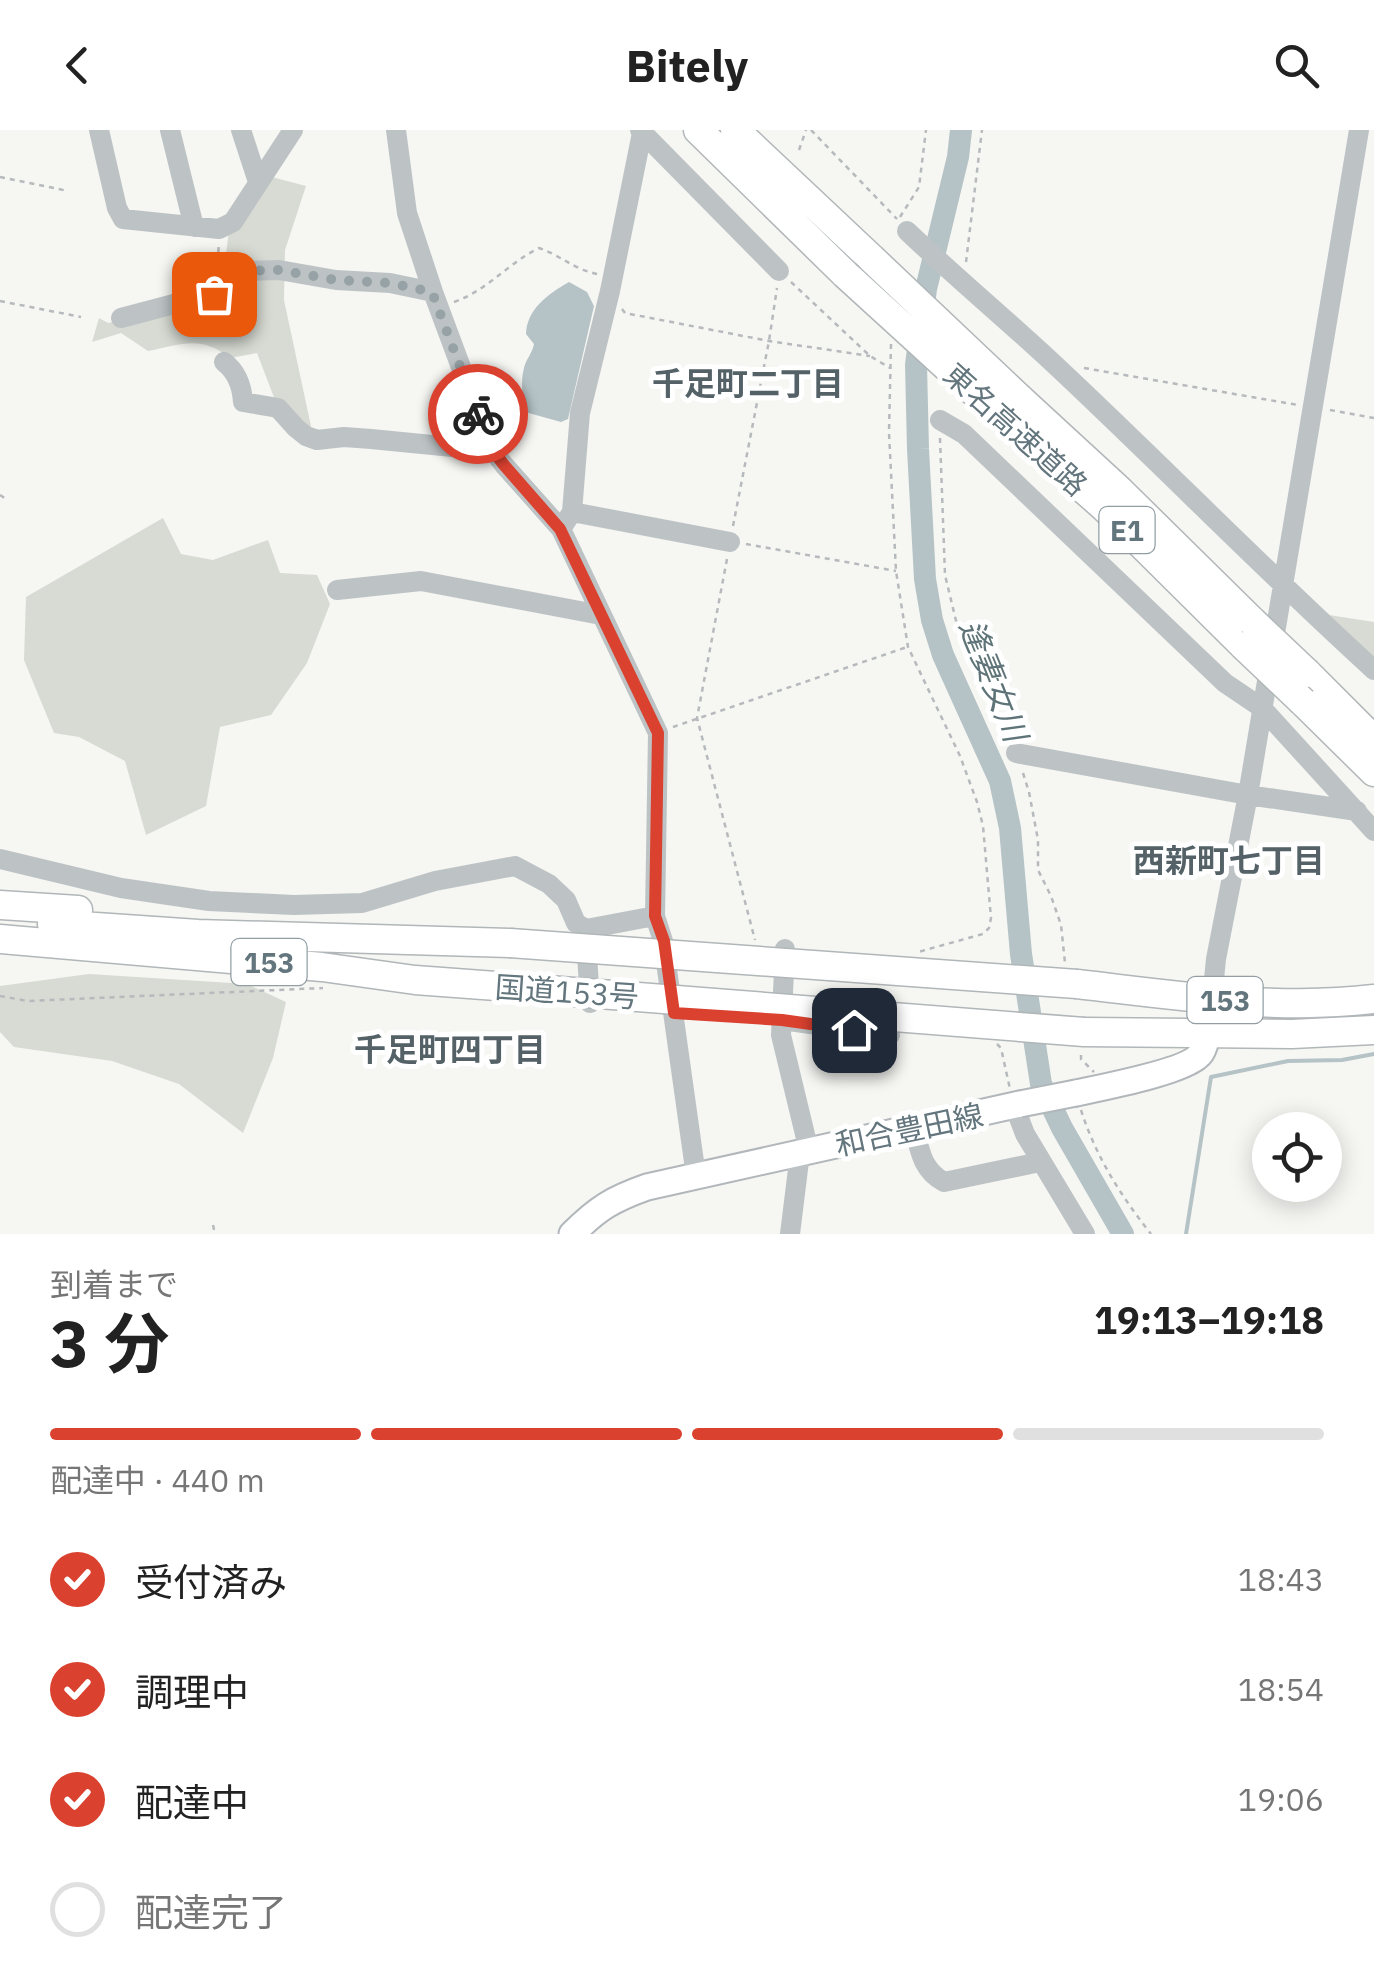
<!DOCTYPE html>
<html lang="ja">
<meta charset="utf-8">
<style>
body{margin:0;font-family:"IBM Plex Sans","Noto Sans JP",sans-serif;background:#f6f6f6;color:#222;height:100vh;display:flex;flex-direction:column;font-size:38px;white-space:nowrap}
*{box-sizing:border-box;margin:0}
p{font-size:32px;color:#767676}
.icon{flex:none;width:55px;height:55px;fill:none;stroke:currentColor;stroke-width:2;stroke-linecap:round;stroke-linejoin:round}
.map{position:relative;height:1104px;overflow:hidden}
.details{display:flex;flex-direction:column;background:#fff;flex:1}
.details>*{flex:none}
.buttons{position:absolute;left:1252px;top:982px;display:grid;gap:20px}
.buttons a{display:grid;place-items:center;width:90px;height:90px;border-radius:50%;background:#fff;box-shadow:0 5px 25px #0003;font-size:50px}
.pin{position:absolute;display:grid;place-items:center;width:85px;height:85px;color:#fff;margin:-42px;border-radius:20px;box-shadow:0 5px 15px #0006}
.courier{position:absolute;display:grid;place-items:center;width:100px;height:100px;margin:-50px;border:8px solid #da412f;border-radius:50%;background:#fff;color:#222;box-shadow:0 2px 12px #0007}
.headline em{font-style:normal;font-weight:700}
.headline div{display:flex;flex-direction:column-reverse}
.headline{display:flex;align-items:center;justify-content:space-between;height:170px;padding:0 50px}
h1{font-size:65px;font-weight:700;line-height:75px}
.bar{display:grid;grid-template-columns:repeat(4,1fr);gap:15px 10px;align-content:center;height:120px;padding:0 50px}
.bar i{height:12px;border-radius:8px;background:#e0e0e0}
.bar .current{background:#da412f}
.bar p{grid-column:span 4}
ol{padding:0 50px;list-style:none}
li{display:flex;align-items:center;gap:30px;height:110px}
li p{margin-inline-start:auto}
li .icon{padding:10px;border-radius:50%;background:#da412f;color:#fff;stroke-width:4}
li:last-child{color:#767676}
li i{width:55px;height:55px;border:5px solid #e0e0e0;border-radius:50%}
header{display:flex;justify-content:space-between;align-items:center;height:130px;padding:0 50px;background:#fff;font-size:45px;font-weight:700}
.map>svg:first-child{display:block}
</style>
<header><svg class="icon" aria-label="back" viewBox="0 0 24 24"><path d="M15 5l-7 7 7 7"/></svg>Bitely<svg class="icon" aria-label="search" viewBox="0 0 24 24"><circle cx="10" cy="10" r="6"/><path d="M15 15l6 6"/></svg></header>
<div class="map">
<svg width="1374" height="1104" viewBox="0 0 1374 1104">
<rect width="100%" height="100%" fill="#f6f6f3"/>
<path fill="#d7dbd3" d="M268 46 306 56 285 120 284 170 312 301 275 270 257 223 230 228C201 205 183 214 148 221L121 203 92 212 99 188 108 193 161 180 167 166 223 146 229 101Z
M163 388 181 424 213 430 268 410 280 443 317 445 330 474 307 533 271 585 220 597 206 676 146 705 125 631 79 607 54 603 24 530 26 467Z
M1329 485 1374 492V532Z
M89 844 247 854 286 872 273 928 243 1003 179 954 112 931 14 917 0 902V856Z"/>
<path fill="#b5c3c6" d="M569 152 587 162 594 176 568 289 561 292 525 282C523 267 520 252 524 238 526 229 532 224 534 214L526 204C527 179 548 164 569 152Z"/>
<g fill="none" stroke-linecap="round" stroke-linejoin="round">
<path stroke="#b5c3c6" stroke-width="4" d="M1186 1104 1211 947 1288 931 1342 930 1374 924"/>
<path stroke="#b5c3c6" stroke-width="22" d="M961 0 958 27 926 159 916 235 918 319 925 449 932 490 943 525 1000 651 1010 698 1021 824 1041 954 1062 998 1123 1104"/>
<g stroke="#b1b7ba" stroke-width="29">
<path id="major" d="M1076 963C1099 958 1190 941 1201 923 1209 910 1209 886 1212 870
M572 1104C598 1078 613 1069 647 1057L1020 974"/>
</g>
<g stroke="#b1b6b8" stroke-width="31">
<path id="highway" d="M698 0 845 144
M735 0 871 128
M1019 268 1119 360 1252 491
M1004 289 1104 377 1244 516
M1307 543 1374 610
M1303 572 1374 642
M0 775 78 780
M52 794 198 804 510 813
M0 809 322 837 415 850 510 857
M1077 854C1175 865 1275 881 1374 869
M1084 902 1292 904 1374 900"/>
</g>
<path stroke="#b6babc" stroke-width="2.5" stroke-dasharray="5 5" stroke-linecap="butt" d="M811 0 897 89
M799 20 806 0
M0 47 68 61
M900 87 919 57 926 0
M966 132 982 0
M216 142 219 115
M791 152 870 226 890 238
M0 171 81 187
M454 172C488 160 507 134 539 118 562 126 571 138 597 144
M622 179 625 183 769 211 870 226
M891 214 889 303 896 441 908 517 960 626 977 672 983 696 991 788 989 798 983 804 918 822
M1084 238 1298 275
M1330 280 1374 288
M940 308 945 445 958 499 1009 607
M0 365 6 369
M733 396 769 211 777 158
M746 414 896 441
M727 429 697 588 755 810
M673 597 907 517
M1023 643 1029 662 1038 710V740L1051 766 1061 795 1065 833
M0 866 28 871 323 858
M997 914 1001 918 1010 959
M1081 925V929L1094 942
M1081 980C1096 1027 1121 1066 1151 1104
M213 1095 215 1104"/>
<path stroke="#bdc3c5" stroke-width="20" d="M99 0 117 78 123 89 219 99 233 92 293 0
M170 0 194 97
M241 0 258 52
M396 0 407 83 433 162 491 318 504 335 561 399 658 603 655 786 663 811 696 1046
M640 0 779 141
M907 101C955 147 1006 189 1054 234 1162 335 1265 441 1374 540
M121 188 223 161 240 143 245 141 279 140 336 150 390 153 433 162
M224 232C237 242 242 256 243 272L278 278 296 298 306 306 317 310 344 307 371 309 483 320 491 318
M940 290 964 304 1225 553 1262 578 1374 701
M572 382 730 412
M561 399 572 382 580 283 610 161 642 3
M337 460 421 451 601 485
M1016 623 1248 665 1357 681
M0 729 121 758 209 771 294 775 362 773 435 751 515 736 549 754 566 770 576 793 586 799 655 786
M586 807 590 873
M785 819 781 905 809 1021
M1212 870 1216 829 1248 665 1359 0
M789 891 890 905
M1014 975 1025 1004 1085 1104
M914 998C920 1021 922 1040 944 1052L1040 1032
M790 1104 800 1023"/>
<use href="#major" stroke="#fff" stroke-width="25"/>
<use href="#highway" stroke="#fff" stroke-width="28"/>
<g stroke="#b1b7ba" stroke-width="29" stroke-linecap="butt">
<path id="major-bridge" d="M1020 974 1076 963"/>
</g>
<g stroke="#b1b6b8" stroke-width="31" stroke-linecap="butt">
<path id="highway-bridge" d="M871 128 1019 268
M845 144 1004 289
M1252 491 1307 543
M1244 516 1303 572
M510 813 1077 854
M510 857 1084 902"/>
</g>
<use href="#major-bridge" stroke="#fff" stroke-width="25"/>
<use href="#highway-bridge" stroke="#fff" stroke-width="28"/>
</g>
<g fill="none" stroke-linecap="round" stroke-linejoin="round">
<path stroke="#96a2a6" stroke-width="10" stroke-dasharray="0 18" d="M214 164 228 157 240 144 246 141 279 140 336 150 390 153 432 162 478 284"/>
<path stroke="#da412f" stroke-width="12" d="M478 284 491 318 504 335 560 399 658 603 655 786 664 811 674 883 782 890 854 900"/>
</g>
<g text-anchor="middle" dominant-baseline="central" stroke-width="10" stroke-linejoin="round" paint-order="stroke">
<g fill="#fff" stroke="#929ea4" stroke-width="2.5">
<rect x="1099.5" y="377" width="55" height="46" rx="8"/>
<rect x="231.5" y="809" width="75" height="46" rx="8"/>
<rect x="1187.5" y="847" width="75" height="46" rx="8"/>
</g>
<g font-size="28" font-weight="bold" fill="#63757d">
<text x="1127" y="400">E1</text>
<text x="269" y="832">153</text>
<text x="1225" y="870">153</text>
</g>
<g font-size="30" fill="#63757d" stroke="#fff">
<text transform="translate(1016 299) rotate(42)">東名高速道路</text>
<text transform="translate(567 861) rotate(4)">国道153号</text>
<text transform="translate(909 999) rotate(-12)">和合豊田線</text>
</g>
<g font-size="32" font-weight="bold" fill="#546268" stroke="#fff">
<text x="748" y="253">千足町二丁目</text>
<text x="1229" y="730">西新町七丁目</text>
<text x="450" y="919">千足町四丁目</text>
</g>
<g font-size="32" font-style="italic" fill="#5e7478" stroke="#fff">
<text transform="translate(994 550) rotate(68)">逢妻女川</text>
</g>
</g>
</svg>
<div class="buttons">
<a><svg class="icon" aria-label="locate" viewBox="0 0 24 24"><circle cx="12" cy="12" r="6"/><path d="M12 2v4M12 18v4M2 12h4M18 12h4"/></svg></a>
</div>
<div class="pin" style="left:214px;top:164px;background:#ea580c"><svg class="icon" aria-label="bag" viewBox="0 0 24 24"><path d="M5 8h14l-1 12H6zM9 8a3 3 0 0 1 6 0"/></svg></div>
<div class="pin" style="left:854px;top:900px;background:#1f2937"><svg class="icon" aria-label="home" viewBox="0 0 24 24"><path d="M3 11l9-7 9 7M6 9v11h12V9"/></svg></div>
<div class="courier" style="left:478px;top:284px"><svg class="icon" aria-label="bike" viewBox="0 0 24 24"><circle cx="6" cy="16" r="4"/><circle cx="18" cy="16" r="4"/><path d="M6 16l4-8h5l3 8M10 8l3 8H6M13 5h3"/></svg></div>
</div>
<section class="details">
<div class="headline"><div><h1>3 分</h1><p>到着まで</p></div><em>19:13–19:18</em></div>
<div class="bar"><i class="current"></i><i class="current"></i><i class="current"></i><i></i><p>配達中 · 440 m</p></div>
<ol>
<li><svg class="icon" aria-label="check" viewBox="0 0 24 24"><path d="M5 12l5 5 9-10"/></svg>受付済み<p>18:43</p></li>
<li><svg class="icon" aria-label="check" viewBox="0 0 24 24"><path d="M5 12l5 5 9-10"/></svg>調理中<p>18:54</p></li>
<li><svg class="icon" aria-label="check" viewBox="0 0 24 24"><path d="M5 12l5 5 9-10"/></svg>配達中<p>19:06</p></li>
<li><i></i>配達完了</li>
</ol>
</section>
